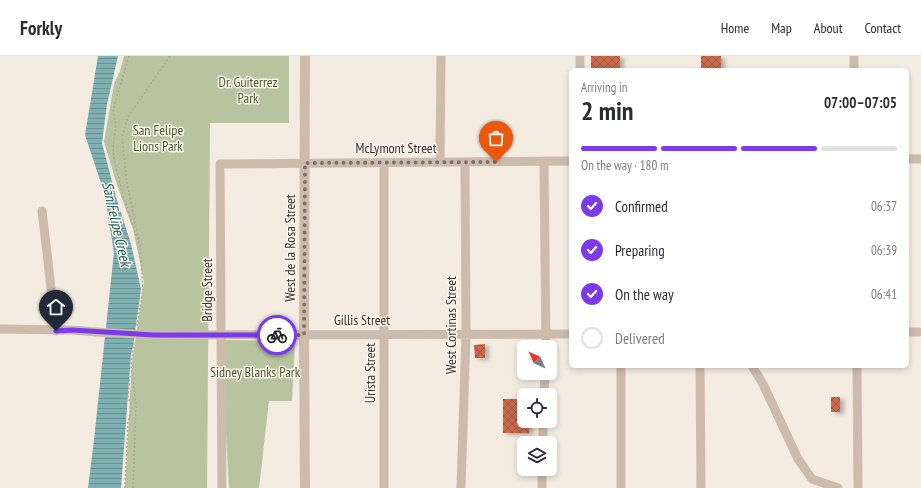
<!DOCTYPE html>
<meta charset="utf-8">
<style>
body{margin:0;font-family:"PT Sans Narrow",sans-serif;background:#f7f7f7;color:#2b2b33;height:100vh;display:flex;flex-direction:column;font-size:15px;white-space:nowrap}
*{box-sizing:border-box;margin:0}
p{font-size:13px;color:#7c7c81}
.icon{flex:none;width:22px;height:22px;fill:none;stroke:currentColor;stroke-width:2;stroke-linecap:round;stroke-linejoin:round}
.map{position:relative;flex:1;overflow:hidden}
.drawer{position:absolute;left:569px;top:12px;width:340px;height:300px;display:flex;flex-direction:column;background:#fff;border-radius:6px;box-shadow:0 2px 6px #0003}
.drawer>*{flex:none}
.needle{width:26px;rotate:315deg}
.buttons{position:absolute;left:517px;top:284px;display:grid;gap:8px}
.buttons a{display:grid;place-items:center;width:40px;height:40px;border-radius:6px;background:#fff;box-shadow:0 2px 6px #0003;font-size:20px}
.pin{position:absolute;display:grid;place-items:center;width:34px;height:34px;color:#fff;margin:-41px -17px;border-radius:50% 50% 50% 0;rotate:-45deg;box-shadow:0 0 4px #0007}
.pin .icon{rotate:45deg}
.courier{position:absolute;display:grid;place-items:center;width:40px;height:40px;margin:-20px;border:3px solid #7c3aed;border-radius:50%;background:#fff;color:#222;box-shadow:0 1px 5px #0007}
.head em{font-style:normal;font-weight:700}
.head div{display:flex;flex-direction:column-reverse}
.head{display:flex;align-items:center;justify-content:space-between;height:68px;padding:0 12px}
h1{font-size:26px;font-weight:700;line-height:30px}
.bar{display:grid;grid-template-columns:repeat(4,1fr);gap:6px 4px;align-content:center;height:48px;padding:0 12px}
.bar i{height:5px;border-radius:3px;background:#e1e1e2}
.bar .on{background:#7c3aed}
.bar p{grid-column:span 4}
ol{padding:0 12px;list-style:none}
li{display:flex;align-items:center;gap:12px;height:44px}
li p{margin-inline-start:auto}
li .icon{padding:4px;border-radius:50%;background:#7c3aed;color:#fff;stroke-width:4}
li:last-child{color:#7c7c81}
li i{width:22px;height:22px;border:2px solid #e1e1e2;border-radius:50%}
header{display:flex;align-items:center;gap:24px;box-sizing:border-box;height:56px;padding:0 20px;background:#fff;border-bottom:1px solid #e1e1e2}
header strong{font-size:19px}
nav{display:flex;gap:22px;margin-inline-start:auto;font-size:14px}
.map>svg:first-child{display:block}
</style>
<header>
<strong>Forkly</strong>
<nav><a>Home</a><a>Map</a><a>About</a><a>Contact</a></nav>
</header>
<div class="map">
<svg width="921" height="432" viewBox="0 0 921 432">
<defs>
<pattern id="water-rules" width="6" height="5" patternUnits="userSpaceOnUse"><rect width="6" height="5" fill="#7fb0b2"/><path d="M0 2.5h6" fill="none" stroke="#699091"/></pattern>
<pattern id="building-cross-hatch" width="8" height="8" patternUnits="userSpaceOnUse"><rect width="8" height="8" fill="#c8694b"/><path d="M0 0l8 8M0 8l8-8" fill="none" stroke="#a4573f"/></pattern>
<filter id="shadow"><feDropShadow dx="4" dy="2" stdDeviation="2" flood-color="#0004"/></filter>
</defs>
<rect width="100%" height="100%" fill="#f4ebe1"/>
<path fill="#b8c4a0" d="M124 0H289V67H210L207 432H125L132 307 144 226 133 173 117 129 104 86 114 28 120 15Z
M221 284 295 285 292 345H269L259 432H229Z"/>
<path fill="url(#water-rules)" d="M98 0H118L107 48 102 87 116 141 131 188 141 233 133 291 131 298 121 432H88L94 384 114 196 104 136 85 79Z"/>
<path fill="url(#building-cross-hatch)" filter="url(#shadow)" d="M591 0H620V14H591Z
M701 0H721V14H701Z
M485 288V302H475L474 289Z
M831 341H840V356H831Z
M503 343H524V365H529V377H503Z"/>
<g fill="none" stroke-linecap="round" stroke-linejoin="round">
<path stroke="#b9a596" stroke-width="1.5" stroke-dasharray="2 2" stroke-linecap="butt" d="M129 0 113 54 116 69 113 92 114 102 122 136 140 191
M137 270 143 233 140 188 127 127 122 82 128 61 170 0
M125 432 128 366 132 351 128 341 130 320
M133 432 136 349 131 310 134 287"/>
<path stroke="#cdbbac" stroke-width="9" d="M580 0V14
M854 0V14
M907 103H921
M544 105 546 291
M384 106V432
M440 106 441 0
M42 155 56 275
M0 273 72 274 96 276
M907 276H921
M154 279 571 278
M700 310 701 432
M752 310 763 328 798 403 812 423 838 432
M857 310 858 432
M544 339 545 317
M543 387V365
M222 432 220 108 571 105
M461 432 466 278 465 106
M542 432V413
M621 432V310"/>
<path stroke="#cdbbac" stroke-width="10" d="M305 0 304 279 305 432"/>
<path stroke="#cdbbac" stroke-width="9" d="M96 276 154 279"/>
</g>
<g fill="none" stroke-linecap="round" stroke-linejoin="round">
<path stroke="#7c716b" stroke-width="4" stroke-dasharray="0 7.2" d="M277 279H304L305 107 496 106"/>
<path stroke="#7c3aed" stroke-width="5" d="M56 275 72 274 154 279H277"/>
</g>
<g text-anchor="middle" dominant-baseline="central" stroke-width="3" stroke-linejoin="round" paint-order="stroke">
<g font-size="14" fill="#4a5a2e" stroke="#fbf5ee">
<text x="248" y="26">Dr. Guiterrez<tspan x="248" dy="16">Park</tspan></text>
<text x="158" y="74">San Felipe<tspan x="158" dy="16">Lions Park</tspan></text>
<text x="255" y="316">Sidney Blanks Park</text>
</g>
<g font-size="14" fill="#3b302b" stroke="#fbf5ee">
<text x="396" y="92">McLymont Street</text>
<text transform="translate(290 192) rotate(-90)">West de la Rosa Street</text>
<text transform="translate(207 234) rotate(-90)">Bridge Street</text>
<text x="362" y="264">Gillis Street</text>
<text transform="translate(451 269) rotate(-90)">West Cortinas Street</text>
<text transform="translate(370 317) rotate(-90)">Urista Street</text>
</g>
<g font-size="15" font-style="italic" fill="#1f5a5e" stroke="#fbf5ee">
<text transform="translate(117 168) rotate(77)">San Felipe Creek</text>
</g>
</g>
</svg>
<div class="buttons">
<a><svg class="needle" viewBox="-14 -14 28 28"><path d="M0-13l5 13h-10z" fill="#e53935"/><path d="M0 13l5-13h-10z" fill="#7c7c81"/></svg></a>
<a><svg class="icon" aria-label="locate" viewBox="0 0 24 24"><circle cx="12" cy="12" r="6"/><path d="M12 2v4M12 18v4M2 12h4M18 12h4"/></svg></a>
<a><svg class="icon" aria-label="layers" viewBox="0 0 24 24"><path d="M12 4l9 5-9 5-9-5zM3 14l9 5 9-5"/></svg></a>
</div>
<div class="pin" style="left:496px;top:106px;background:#ea580c"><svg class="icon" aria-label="bag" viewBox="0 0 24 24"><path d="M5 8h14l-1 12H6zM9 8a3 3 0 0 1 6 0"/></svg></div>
<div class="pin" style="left:56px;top:275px;background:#1f2937"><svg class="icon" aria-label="home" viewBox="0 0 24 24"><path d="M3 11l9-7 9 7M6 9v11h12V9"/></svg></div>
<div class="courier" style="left:277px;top:279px"><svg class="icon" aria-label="bike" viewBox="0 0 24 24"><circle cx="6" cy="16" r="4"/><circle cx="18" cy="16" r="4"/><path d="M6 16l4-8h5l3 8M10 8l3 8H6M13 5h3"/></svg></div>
<section class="drawer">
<div class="head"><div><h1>2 min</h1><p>Arriving in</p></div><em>07:00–07:05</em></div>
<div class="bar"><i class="on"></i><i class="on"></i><i class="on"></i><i></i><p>On the way · 180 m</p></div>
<ol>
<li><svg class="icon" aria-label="check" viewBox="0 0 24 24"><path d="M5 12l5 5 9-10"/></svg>Confirmed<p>06:37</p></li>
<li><svg class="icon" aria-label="check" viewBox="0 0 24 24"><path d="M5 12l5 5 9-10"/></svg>Preparing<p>06:39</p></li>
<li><svg class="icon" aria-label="check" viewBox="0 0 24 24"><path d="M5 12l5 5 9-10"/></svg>On the way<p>06:41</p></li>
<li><i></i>Delivered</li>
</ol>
</section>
</div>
